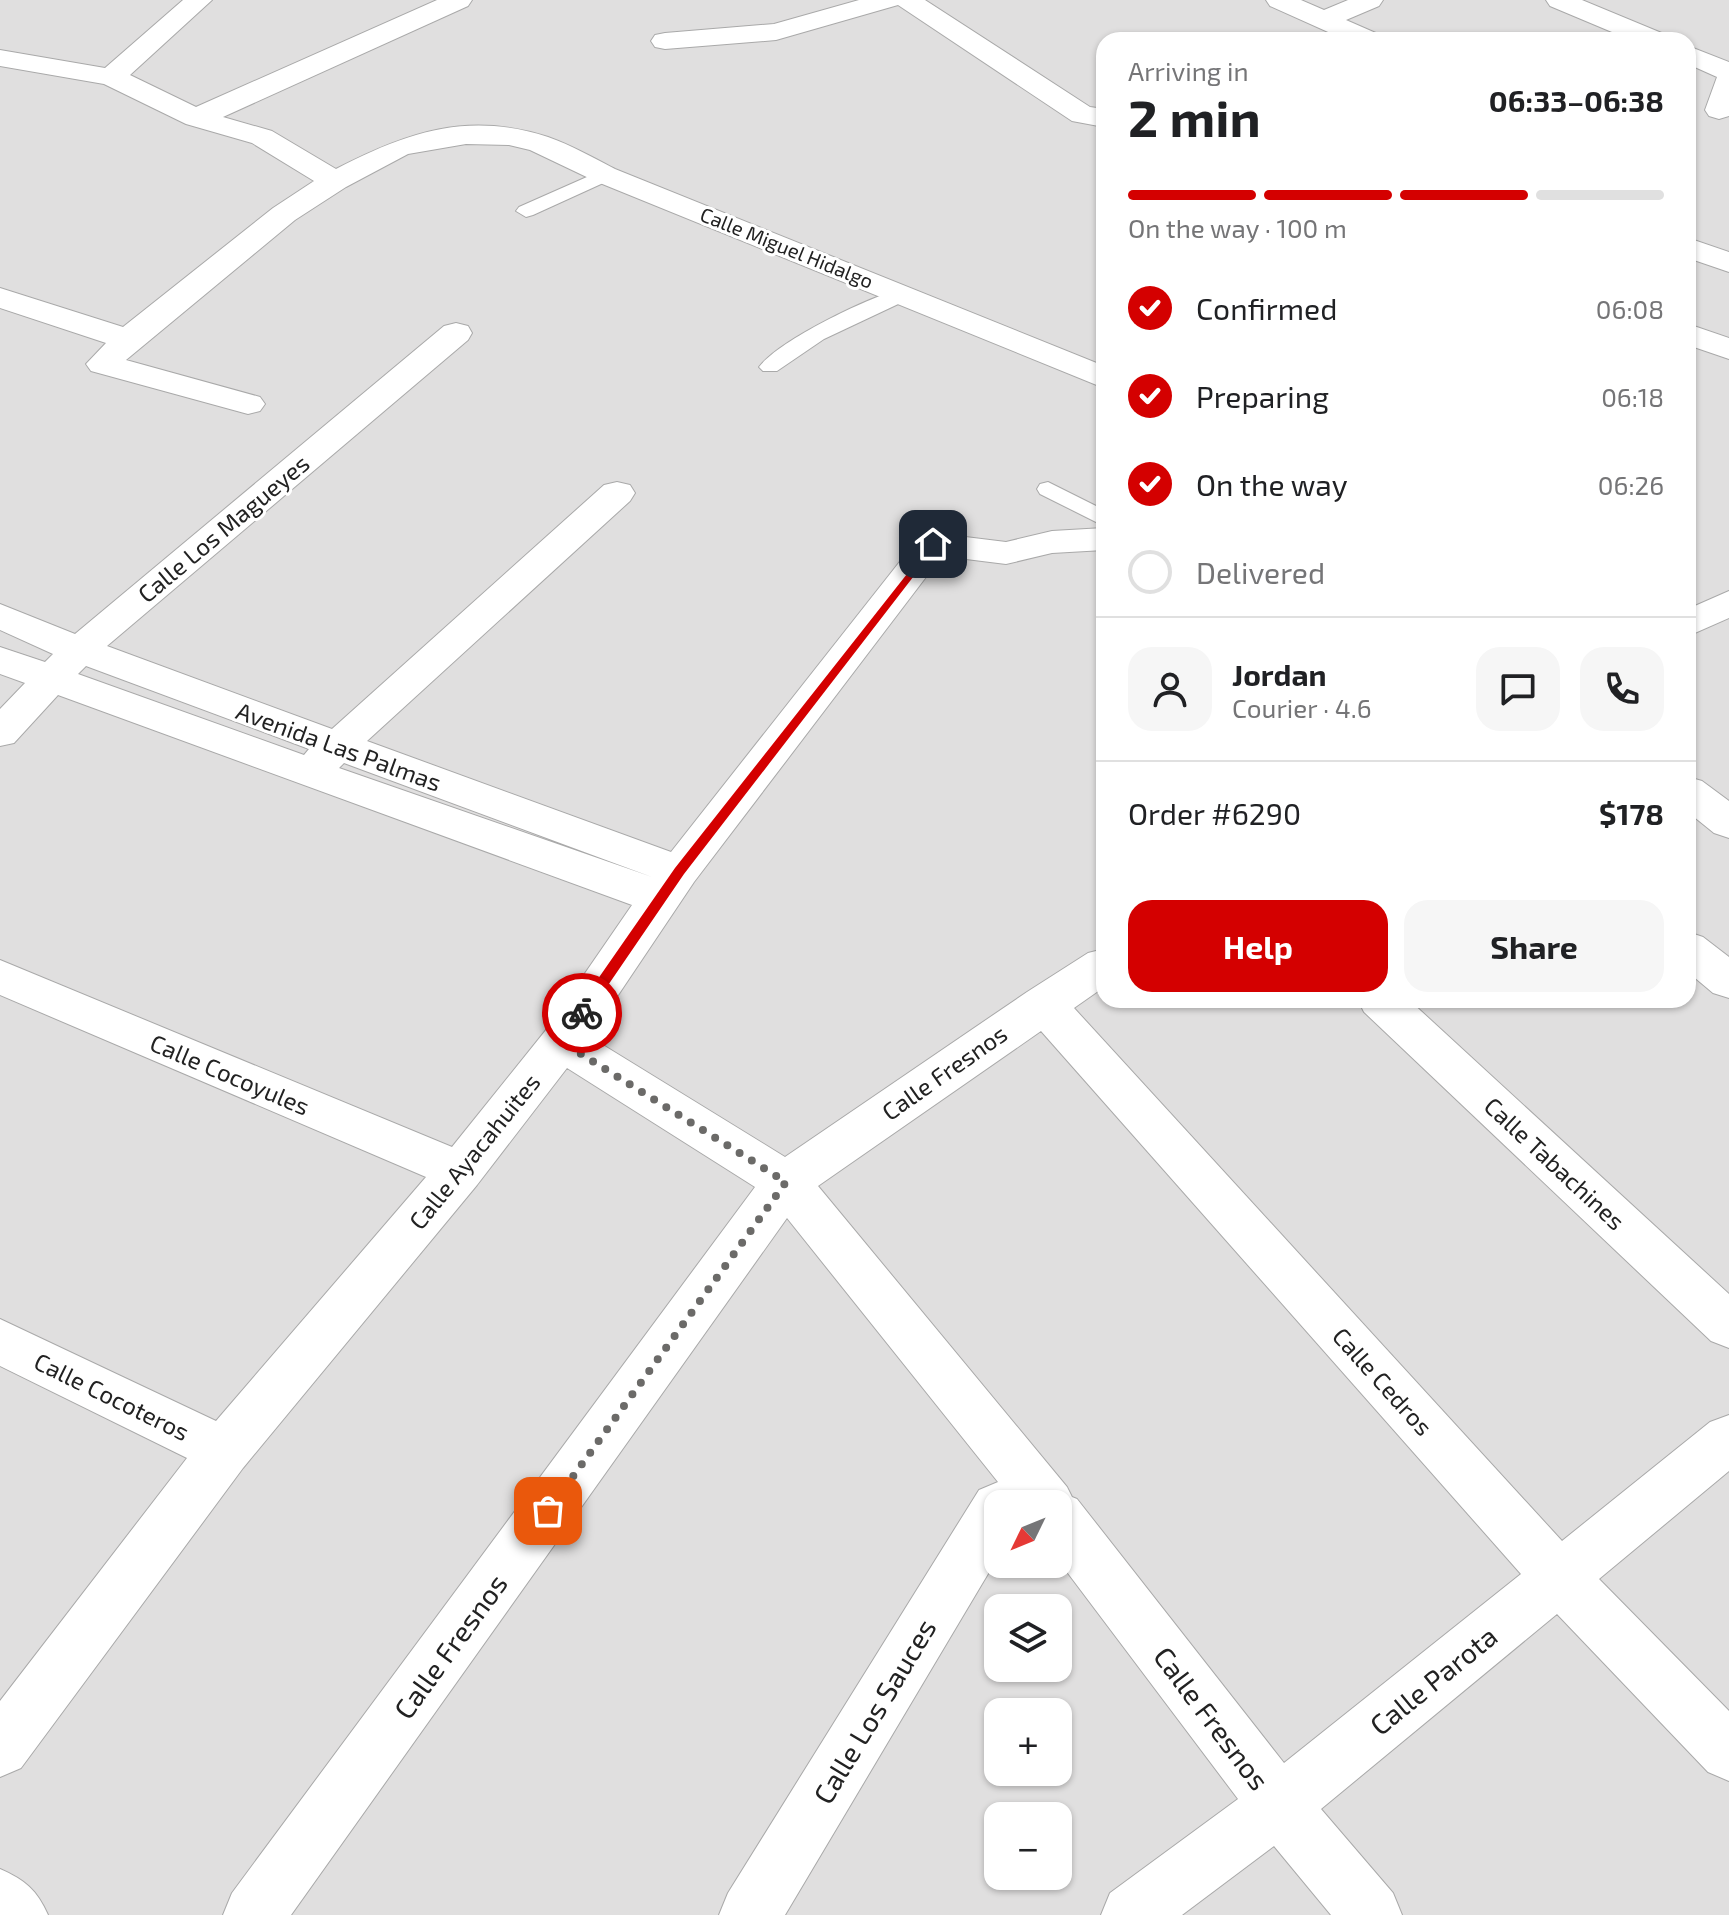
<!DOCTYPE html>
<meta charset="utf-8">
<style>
body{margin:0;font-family:"Exo 2",sans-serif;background:#f6f6f6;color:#202124;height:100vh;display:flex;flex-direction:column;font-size:30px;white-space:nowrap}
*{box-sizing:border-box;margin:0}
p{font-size:26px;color:#757577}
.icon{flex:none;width:44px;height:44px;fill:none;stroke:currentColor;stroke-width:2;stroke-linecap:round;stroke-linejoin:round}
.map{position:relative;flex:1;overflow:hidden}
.drawer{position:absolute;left:1096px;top:32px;width:600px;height:976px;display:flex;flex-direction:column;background:#fff;border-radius:24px;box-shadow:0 2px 6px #0004}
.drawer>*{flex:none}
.needle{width:52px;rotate:227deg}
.fabs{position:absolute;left:984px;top:1490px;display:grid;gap:16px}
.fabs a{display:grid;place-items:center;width:88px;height:88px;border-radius:16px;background:#fff;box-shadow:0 2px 6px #0004;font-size:40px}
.pin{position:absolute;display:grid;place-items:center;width:68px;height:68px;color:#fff;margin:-34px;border-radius:16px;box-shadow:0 4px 12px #0006}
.courier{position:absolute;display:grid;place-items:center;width:80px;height:80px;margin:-40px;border:6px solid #d40000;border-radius:50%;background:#fff;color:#222;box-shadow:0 2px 10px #0007}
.head em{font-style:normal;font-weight:700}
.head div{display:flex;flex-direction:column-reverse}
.head{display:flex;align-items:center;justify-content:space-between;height:136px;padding:0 32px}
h1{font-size:52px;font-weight:700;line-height:60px}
.bar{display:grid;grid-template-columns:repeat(4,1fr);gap:12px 8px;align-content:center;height:96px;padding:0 32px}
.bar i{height:10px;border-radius:6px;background:#e0e0e0}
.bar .current{background:#d40000}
.bar p{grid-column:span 4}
.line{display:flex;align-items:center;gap:20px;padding:0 32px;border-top:2px solid #e0e0e0}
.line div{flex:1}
.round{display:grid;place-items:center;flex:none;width:84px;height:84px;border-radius:24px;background:#f6f6f6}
ol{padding:0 32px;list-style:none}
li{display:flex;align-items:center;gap:24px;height:88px}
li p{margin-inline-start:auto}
li .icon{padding:8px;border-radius:50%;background:#d40000;color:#fff;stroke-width:4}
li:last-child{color:#757577}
li i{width:44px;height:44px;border:4px solid #e0e0e0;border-radius:50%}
.button{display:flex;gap:16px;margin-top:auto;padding:16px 32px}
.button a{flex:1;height:92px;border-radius:24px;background:#d40000;color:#fff;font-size:32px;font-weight:700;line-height:92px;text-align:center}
.button a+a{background:#f6f6f6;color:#202124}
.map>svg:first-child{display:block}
</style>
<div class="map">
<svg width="1729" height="1915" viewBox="0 0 1729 1915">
<rect width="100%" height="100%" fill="#f2efe9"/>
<path fill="#e0dfdf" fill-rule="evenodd" d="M0 0H1729V1915H0ZM1104 40H1688V1000H1104ZM998 1504H1058V1564H998ZM998 1608H1058V1668H998ZM998 1712H1058V1772H998ZM998 1816H1058V1876H998Z"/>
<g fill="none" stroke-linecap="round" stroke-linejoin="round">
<g stroke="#a9a9a9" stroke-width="2">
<path id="lane" d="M605 169 612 171 614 175 612 179 533 215 526 217 516 211 519 207Z
M904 288 911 290 914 294 911 298 824 339 777 371H763L759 367C781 339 869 297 904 288Z
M1048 482 1104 510V526L1040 494 1037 489 1040 484Z"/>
</g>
<g stroke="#a9a9a9" stroke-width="2">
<path id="street" d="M183 0H212L130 75 196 107 437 0H472L468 6 223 117 272 131 336 169C407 132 468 111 548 137 571 145 594 158 615 169L1104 366V388L595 181 530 150 509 145 466 144 408 154 346 187 295 220 126 360 260 397 265 404 260 411 248 414 91 371 86 364 106 343 0 308V288L123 327 273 208 314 181 252 143 186 124 104 84 0 66V50L105 68Z
M859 0H925L1090 107 1104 109V127L1072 121 898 5 776 40 665 49 655 47 651 41 655 35 665 33 774 24Z
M1266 0H1301L1324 10 1348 0H1383L1379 6 1346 20 1378 34 1382 40H1346L1270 6Z
M1546 0H1582L1664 34 1668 40H1631L1550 6Z
M1688 46 1729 62V116L1719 119 1709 116 1705 110 1717 77 1688 64Z
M1688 238 1729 252V272L1688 258Z
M456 323 468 326 472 333 468 340 107 646 332 729 604 485 617 482 630 485 635 493 630 501 367 741 671 852 920 536 933 533 1006 542 1052 531 1104 528V550L1052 553 1006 564 942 556 694 882 590 1037 785 1157 1027 992 1088 953 1104 949V987L1074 1008 1562 1541 1710 1422 1729 1415V1471L1599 1579 1729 1711V1781L1708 1772 1557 1614 1321 1809 1393 1893 1402 1915H1331L1274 1846 1182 1915H1101L1110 1893 1238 1799 1058 1560V1504H998V1557L785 1915H719L728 1893 979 1490 998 1482 787 1218 291 1915H223L232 1893 755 1187 567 1068 477 1185 243 1468 21 1768 0 1777V1701L187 1458 0 1366V1319L216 1421 426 1177 0 995V960L452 1147 546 1030 632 905 58 695 14 743 0 746V709L25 683 0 674V647L45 662 53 654 0 630V604L75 634 444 326ZM86 666 309 749 304 755 78 674ZM344 763 652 877 339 768ZM1041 1031 1521 1574 1284 1763 1077 1499 1072 1497 1067 1487 818 1186Z
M1688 324 1729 338V359L1688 345Z
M1729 591V618L1688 636V609Z
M1688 777 1702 781 1729 801V838L1714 833 1688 812Z
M1688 932 1703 937 1729 957V998L1713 993 1688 972Z
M1358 1000H1409L1729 1294V1348L1711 1341 1364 1012Z
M0 1869C25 1880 37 1890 48 1915H0Z"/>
</g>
<use href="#lane" fill="#fff" fill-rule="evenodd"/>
<use href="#street" fill="#fff" fill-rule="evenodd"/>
</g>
<path fill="#d40000" d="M933 541 938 544 937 546 684 874 587 1016H577V1009L675 868Z"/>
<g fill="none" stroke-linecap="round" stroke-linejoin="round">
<path stroke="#6b6a68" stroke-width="8" stroke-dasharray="0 14.4" d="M548 1511 786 1182 562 1042 582 1013"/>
</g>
<g text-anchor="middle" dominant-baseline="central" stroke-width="6" stroke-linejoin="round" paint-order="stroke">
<g font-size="20" fill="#222" stroke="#fff">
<text transform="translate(787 247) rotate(22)">Calle Miguel Hidalgo</text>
</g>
<g font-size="24" fill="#222" stroke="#fff">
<text transform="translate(223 528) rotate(-40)">Calle Los Magueyes</text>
<text transform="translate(339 746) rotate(20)">Avenida Las Palmas</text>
<text transform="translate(944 1072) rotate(-35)">Calle Fresnos</text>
<text transform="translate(230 1074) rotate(23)">Calle Cocoyules</text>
<text transform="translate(474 1151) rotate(-51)">Calle Ayacahuites</text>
<text transform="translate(1555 1163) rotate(43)">Calle Tabachines</text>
<text transform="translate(1383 1381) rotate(48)">Calle Cedros</text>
<text transform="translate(112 1396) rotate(26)">Calle Cocoteros</text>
</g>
<g font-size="28" fill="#222" stroke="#fff">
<text transform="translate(450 1646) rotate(-54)">Calle Fresnos</text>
<text transform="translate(1433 1680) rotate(-39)">Calle Parota</text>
<text transform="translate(874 1711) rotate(-59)">Calle Los Sauces</text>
<text transform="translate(1212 1718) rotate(53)">Calle Fresnos</text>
</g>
</g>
</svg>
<div class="fabs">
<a><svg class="needle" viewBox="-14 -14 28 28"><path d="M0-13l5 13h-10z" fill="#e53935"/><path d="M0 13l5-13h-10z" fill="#757577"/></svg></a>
<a><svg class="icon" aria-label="layers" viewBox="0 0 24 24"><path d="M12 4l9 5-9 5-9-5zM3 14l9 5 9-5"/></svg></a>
<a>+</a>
<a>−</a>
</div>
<div class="pin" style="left:548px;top:1511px;background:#ea580c"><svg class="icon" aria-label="bag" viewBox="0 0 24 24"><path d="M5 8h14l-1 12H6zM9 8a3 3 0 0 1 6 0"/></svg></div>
<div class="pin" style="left:933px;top:544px;background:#1f2937"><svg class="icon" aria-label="home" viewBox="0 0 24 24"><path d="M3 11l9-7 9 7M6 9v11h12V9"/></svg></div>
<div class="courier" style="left:582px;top:1013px"><svg class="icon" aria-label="bike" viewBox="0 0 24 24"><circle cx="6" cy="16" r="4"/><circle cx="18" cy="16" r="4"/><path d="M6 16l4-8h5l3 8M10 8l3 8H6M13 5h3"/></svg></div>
<section class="drawer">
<div class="head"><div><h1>2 min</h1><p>Arriving in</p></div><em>06:33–06:38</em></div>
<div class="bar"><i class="current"></i><i class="current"></i><i class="current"></i><i></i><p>On the way · 100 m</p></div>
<ol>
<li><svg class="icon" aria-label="check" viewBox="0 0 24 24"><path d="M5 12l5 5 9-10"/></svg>Confirmed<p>06:08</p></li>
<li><svg class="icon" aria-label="check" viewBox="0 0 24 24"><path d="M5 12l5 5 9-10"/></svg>Preparing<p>06:18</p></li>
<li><svg class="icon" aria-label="check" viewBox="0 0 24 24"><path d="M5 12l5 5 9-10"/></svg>On the way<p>06:26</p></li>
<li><i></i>Delivered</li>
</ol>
<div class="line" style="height:144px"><a class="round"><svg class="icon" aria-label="person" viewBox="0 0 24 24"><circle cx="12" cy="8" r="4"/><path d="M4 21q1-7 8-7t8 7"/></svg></a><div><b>Jordan</b><p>Courier · 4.6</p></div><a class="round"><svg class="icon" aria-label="chat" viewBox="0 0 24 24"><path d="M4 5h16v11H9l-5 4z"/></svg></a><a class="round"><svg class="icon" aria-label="phone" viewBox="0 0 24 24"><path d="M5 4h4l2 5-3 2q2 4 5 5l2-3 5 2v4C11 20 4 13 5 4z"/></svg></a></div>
<div class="line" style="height:104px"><div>Order #6290</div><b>$178</b></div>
<div class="button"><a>Help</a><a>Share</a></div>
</section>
</div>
